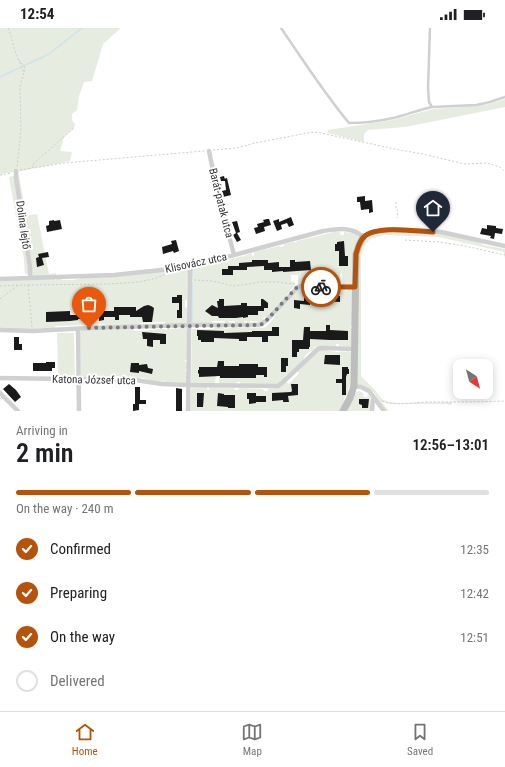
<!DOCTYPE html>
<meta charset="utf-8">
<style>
body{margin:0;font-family:"Roboto Condensed",sans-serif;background:#f6f6f6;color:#202124;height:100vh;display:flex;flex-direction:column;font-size:15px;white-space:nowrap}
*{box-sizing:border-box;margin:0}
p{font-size:13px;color:#757577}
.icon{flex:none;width:22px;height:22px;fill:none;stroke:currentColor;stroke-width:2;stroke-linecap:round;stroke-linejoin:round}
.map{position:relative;height:383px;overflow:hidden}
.panel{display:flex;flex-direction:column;background:#fff;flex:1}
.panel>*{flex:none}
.needle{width:26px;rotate:144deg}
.fabs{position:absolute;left:453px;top:331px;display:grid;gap:8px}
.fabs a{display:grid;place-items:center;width:40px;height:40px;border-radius:8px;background:#fff;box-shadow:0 2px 10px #0003;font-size:20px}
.pin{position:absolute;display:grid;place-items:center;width:34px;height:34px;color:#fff;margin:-41px -17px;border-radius:50% 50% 50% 0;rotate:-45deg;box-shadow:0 0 4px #0007}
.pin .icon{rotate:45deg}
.courier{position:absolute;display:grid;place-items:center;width:40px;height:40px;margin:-20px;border:3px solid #b45309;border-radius:50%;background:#fff;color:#222;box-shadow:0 1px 5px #0007}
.head em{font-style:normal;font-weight:600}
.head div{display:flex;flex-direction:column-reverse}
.head{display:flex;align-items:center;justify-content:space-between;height:68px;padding:0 16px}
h1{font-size:26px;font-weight:600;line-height:30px}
.bar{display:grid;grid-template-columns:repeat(4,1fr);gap:6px 4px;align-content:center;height:48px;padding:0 16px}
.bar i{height:5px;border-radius:3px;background:#e0e0e0}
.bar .on{background:#b45309}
.bar p{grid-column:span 4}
ol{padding:0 16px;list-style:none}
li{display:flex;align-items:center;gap:12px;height:44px}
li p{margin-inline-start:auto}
li .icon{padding:4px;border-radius:50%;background:#b45309;color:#fff;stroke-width:4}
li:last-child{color:#757577}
li i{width:22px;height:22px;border:2px solid #e0e0e0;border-radius:50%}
.status{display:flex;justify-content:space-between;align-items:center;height:28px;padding:0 20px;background:#fff;direction:ltr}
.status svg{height:11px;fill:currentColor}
.dock{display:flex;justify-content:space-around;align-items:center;height:56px;border-top:1px solid #e0e0e0;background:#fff;font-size:11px;color:#757577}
.dock a{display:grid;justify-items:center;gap:2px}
.dock .on{color:#b45309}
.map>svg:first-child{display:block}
</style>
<div class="status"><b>12:54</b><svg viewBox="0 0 49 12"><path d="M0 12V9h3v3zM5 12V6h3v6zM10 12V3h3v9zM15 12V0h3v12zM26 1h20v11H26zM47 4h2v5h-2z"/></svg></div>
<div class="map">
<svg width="505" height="383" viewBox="0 0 505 383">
<rect width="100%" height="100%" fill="#fff"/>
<path fill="#e6ecdf" d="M0 0H121L103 16 92 53 84 54 79 68 77 82 72 86V92L75 96 74 100 64 109 60 123 72 124 70 133 21 143 0 146Z
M505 71V79L405 99 368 102 364 106V114L328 105V102L392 92 433 81 460 79 489 76Z
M19 147 26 188 37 186 49 246 56 245V247L33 249 31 247 17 148Z
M13 148H15L28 240V245L25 247 24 232 9 149Z
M391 203 439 205 481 215 483 217 505 221V231L504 224 439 209 384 207 370 211 365 217 361 228V348L373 360 382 371 388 374 397 375 452 374V376L449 377 447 376H390L386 375 381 373 389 383H386L373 364 357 357 358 227 366 210 374 205Z
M334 204H340L341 207H344V204C349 205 355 204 359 209L353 256 352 257H343L342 245 340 246 341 257 308 256 307 247H304V256L298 257V247H291V253L295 254V257L267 290 264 289 263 290 264 292 261 294 257 295V293H255V296L254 295V293H250L249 295H247V293H244V295H235V293H229L228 295H225V293H212V295H193L191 294 192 242 193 240 196 239 225 233 227 234 229 233 231 231 243 228 244 230V228L252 225V228L254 227V224L280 218 281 219 284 218V216L294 214 296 215 297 213Z
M184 240 188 243 187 271 185 273V279L187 280V295L165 297V294L140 295V298L119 297 118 296 117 297 113 298 112 296V298H105V296H103L102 298 101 296H99V298H88V297L55 298V300L0 302V252L53 250 56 252 59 250 62 252H73L85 249 122 248Z
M303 260H307V262H310V260L311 263H314L315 261H322L325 263 326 261H331V262H334V260L336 261V262H345L346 264 347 262H349V261L352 262 353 298H350L351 300 353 301 351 318 349 319 339 318V316H336V319L316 320 315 318 314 319 315 320 312 324 311 323C307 325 304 328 304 332L288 347 287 346 285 349 277 356H240V354H237L236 356H219V348H216L215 356H192L191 354 192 301H214L215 299H219L221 300V299H223L224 301H225V299L226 301H227L228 299V300H234V299H237L238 300H246L244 299H247V300L249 299 250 300H257L258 299V300H264L265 299V300L274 290 276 286 297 262Z
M186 300 187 302V332H185V333L187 334V342H185V343H187V354L184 355 153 353 143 350H90L83 349 81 348 80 305 82 302 133 301 135 303 155 302V301H165L166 302H167L168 301Z
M57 305H73L74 306 75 348H58Z
M321 322C326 322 331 323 336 324 339 324 343 323 347 324V323L343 322 348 323 352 325 351 358 349 359 348 363 350 364 348 368H346L344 371 345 373 340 383H190L191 362 192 360 207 359V361L209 362V359L233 360 235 361V362H238V361L241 360 262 361 265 363H268L267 361 275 360 286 354 289 356 299 345 297 343 318 323Z
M359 363 363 365 364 369H367L368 366 370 369V383H345L354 365Z"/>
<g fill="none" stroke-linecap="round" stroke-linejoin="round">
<path stroke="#cfe2ee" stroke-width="1.5" d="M0 49 49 26 82 0
M198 239 204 238
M192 248V243L194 240
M192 255V293"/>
</g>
<path fill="#1a1a1a" d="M224 148 225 152 224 151 227 150 231 167 223 169 222 163 226 162 225 153H221L220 149Z
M365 168V173L372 172 373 184 369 185V181L361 182 360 174H357V169Z
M428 179 436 180 435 192H430L431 188 427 187Z
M291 189 294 197 289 199 287 195 281 197 282 201 277 203 273 193 279 191V194Z
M267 191H269L271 197 264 199 265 203 256 206 254 200 258 199 257 196 264 194 263 192Z
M54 192V193L60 192 62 201 47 204 46 198 49 197V193Z
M237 193 240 204 237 205 241 212 237 214 233 207 236 205 232 194Z
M487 197 496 198V200L503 201 502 206 495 205 494 211 490 210 491 208 480 206 482 200 487 201Z
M176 212 179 223 174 225 173 223 163 226 162 219 172 216 171 213Z
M344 213 345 228H348V238H339V223H335V216H337V214Z
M48 224 49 229 42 230 44 237 37 239 36 230 39 229 38 226Z
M252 232H268V235L279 234V239H290V232H295V234L310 233 311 242 283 244V243L272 244V242H264V238L247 239V242H233V247H222V241H228V238H239V235L252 234Z
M304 266H320V268L327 269V266H331V267L340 268V274L310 272V277L300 276V281L294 280V272L304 273Z
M177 267H182V290H177V282H179V275H172V269H177Z
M219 271H224V278L241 277V275H247V278H261V271H263L268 275V280H264V283H258V287H248V289L243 290V289L236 290H219L218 288H212L205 283 212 277 218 280 217 273H219Z
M148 277 151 278 154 280 152 294H143L142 289H130V287H119V292H115V289H104V292L99 293V278H103V283H114V279H136V283L144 278Z
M79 278H87V291H78V292L70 293 46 294V284L70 283V287H77V282H79Z
M326 297H330V302L348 303V312H330L310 311V319H309V321H299V324H297V329H292V312H303L304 299H310V303H326Z
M272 299H279V308H268V314H262V309H247V313H239V311L214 310V314H201V312H198V308H197V302L224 303V305L252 304V303H272Z
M142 304 166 306V316H160V312H153V319L147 318V311H143Z
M14 309H19V316H22V322H14Z
M325 327H340V337L324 336Z
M281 330H288V338H286V344H281Z
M218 333H224V338H239V336H258V339H267V349H264V347H256V350H220V348L199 349V345L198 346V342H199V339H217Z
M46 334H55V340H52V343H33V335H46Z
M131 335H139V337L147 336 148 340 153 341 152 346 139 343V345L130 344Z
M342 339H348V341H349V346H347L346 349V367H342V355H336V351H342Z
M9 356 16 362 21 369 15 374 3 361Z
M291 356H298V367L288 368 289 374H283V372L272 373V365L291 364 292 363Z
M135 359H140V372H146V376H139V382L133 383V376H135Z
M176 360 182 361V383H176Z
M197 365H204L203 379H197Z
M218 365 224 366V367H235V380H228V379L217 378Z
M247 365H256V368H266V374H256V375L249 376V371H247Z
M359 371H369L368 380H362V377L359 376Z"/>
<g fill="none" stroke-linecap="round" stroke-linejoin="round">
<path stroke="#cdcdcd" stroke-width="1" stroke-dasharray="2 2" stroke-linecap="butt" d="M8 0 11 8 15 23 24 45 20 58 21 101 17 139
M19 32 24 38 25 41 24 44
M213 122 236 120 255 115 313 104 321 105 395 121 422 126 465 136 487 135 500 139 505 144
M32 138 34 140 64 135 204 123
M20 142 32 140 34 135 74 100
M0 147 11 145
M396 174V181L398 183 397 190
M405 212 439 214 465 218 505 227
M194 252 213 253 233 258 249 256 260 254H276L294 256
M28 257 32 299
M0 258C35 256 70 257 105 256 125 255 148 255 166 246
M0 271 17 258
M382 373C397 378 410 375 425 374 452 374 478 374 505 373"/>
<path stroke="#d0d0d0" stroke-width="2.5" d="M281 0C303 32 324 65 349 95 362 95 380 93 393 90 406 87 418 82 432 79
M430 0 428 60 429 74 432 79 476 77 490 74 505 69"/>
<path stroke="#d0d0d0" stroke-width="4.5" d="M209 123 216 157 234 227
M16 143V150L30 239V250
M0 251 114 247 190 239 323 203C337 201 352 198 363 209L369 205 374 204 393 201 441 204 505 218
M78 301 79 383
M0 302 33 303 89 300 189 297H259L266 293 298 259 302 258 355 259
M0 350 135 352 162 356 188 357 274 358H278L283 354 318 321 322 320 354 321
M354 358 361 359 369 363 384 383
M0 365 18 383
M188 383 190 239
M372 383 373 369"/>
<path stroke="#bdbdbd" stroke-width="7" d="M343 383 350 370 354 358 356 226 359 217 363 209"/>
</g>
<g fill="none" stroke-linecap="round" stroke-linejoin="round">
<path stroke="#7a7a7a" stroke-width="4" stroke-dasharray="0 7.2" d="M89 300 190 298 259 297 263 296 266 293 296 260 302 258 321 259"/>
<path stroke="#b45309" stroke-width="5" d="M321 259H355L356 226C358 220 359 213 364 209 375 197 417 203 433 204"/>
</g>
<g text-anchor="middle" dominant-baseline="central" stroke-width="4" stroke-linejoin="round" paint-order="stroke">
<g font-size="11" fill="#333" stroke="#fff">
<text transform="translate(221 175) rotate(76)">Barát-patak utca</text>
<text transform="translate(23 197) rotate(82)">Dolina lejtő</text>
<text transform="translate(196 235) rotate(-12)">Klisovácz utca</text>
<text transform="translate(94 352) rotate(1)">Katona József utca</text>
</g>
</g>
</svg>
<div class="fabs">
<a><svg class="needle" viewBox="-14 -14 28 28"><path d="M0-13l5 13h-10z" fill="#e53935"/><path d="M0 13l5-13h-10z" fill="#757577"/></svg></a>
</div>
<div class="pin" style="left:89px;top:300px;background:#ea580c"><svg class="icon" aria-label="bag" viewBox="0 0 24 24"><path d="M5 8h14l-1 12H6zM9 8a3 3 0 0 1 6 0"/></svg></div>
<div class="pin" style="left:433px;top:204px;background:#1f2937"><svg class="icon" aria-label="home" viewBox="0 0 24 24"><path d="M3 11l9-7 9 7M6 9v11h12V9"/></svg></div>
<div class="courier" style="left:321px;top:259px"><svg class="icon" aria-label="bike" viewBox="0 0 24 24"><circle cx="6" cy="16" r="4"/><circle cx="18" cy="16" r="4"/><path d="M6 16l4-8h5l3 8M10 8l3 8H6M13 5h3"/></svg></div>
</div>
<section class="panel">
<div class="head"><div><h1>2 min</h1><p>Arriving in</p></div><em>12:56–13:01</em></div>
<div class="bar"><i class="on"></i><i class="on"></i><i class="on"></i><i></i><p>On the way · 240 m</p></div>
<ol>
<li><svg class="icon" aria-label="check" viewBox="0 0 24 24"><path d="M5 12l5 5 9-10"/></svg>Confirmed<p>12:35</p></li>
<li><svg class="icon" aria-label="check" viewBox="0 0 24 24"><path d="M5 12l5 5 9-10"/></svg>Preparing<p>12:42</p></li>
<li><svg class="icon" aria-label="check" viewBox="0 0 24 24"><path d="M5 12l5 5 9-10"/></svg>On the way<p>12:51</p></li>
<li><i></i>Delivered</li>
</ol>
</section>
<nav class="dock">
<a class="on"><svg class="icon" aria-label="home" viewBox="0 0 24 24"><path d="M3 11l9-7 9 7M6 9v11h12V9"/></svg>Home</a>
<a><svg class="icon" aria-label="map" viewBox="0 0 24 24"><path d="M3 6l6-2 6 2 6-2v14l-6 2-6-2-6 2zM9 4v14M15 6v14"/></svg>Map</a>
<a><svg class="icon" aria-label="saved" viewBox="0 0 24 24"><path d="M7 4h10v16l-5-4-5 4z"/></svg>Saved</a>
</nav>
